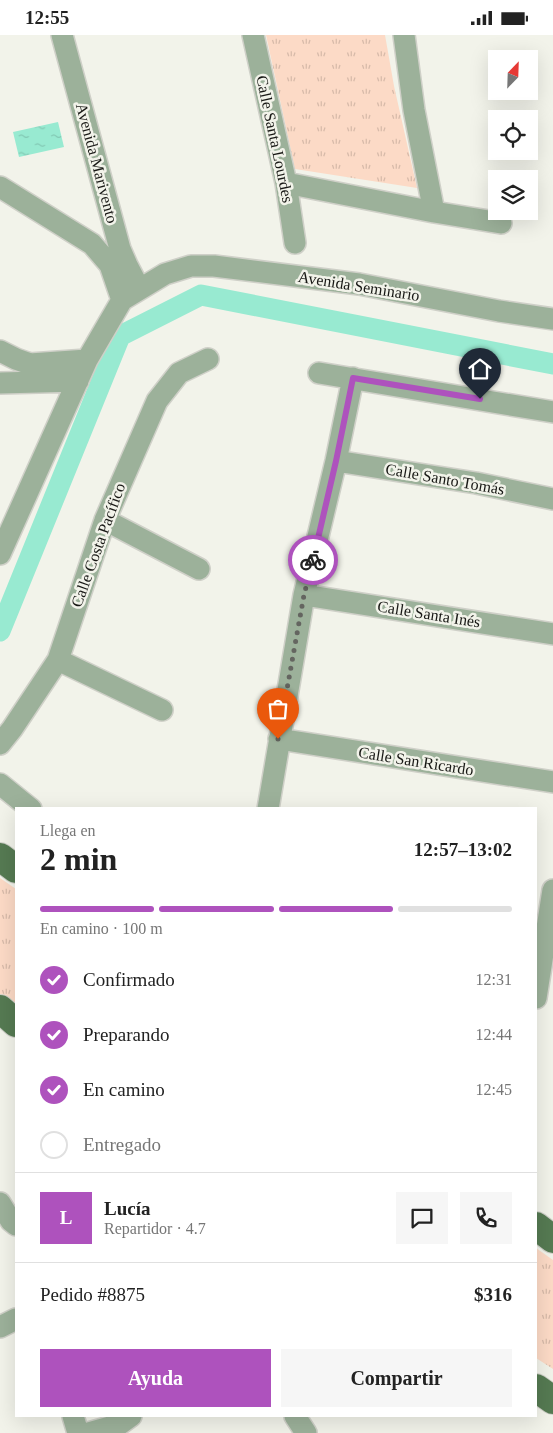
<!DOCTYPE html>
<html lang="es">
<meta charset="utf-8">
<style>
body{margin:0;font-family:"Times New Roman",serif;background:#f6f6f6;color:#222;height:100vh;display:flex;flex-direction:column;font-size:19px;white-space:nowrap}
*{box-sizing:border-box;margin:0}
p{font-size:16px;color:#767676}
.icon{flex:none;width:28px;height:28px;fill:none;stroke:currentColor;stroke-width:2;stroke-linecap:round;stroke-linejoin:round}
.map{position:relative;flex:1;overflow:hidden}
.details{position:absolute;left:15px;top:772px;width:522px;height:610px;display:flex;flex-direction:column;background:#fff;border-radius:0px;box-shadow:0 5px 20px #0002}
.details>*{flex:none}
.needle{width:32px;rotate:23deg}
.controls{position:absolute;left:488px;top:15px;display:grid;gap:10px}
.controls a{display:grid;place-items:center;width:50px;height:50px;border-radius:0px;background:#fff;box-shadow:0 5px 20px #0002;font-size:25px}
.pin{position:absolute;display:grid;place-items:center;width:42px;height:42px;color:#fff;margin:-51px -21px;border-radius:50% 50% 50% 0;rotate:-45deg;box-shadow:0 0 5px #0007}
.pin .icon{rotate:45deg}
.courier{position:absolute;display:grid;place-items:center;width:50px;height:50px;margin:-25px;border:4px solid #ae52bd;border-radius:50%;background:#fff;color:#222;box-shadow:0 1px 6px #0007}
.overview em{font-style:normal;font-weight:700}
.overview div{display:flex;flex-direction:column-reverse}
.overview{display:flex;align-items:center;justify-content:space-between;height:85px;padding:0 25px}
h1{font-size:32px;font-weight:700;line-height:38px}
.bar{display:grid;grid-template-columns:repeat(4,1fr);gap:8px 5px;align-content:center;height:60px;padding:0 25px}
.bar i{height:6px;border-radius:4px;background:#e0e0e0}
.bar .selected{background:#ae52bd}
.bar p{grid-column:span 4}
.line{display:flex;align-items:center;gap:12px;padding:0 25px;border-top:1px solid #e0e0e0}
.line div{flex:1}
.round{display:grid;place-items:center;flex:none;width:52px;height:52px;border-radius:0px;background:#f6f6f6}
ol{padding:0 25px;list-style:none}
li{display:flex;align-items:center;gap:15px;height:55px}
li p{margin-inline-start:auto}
li .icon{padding:5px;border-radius:50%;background:#ae52bd;color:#fff;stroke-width:4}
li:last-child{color:#767676}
li i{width:28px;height:28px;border:2px solid #e0e0e0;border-radius:50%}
.cta{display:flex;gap:10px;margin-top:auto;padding:10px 25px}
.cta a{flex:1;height:58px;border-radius:0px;background:#ae52bd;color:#fff;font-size:20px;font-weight:700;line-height:58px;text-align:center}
.cta a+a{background:#f6f6f6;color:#222}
.status{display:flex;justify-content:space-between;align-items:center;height:35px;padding:0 25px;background:#fff;direction:ltr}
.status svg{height:14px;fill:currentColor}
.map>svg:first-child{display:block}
</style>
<div class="status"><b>12:55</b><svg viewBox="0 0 49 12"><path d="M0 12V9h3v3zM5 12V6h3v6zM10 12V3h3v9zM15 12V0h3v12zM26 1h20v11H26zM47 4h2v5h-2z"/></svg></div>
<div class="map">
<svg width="553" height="1398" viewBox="0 0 553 1398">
<defs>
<pattern id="park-tufts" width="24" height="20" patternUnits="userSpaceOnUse" patternTransform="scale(1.25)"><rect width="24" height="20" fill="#fcdac6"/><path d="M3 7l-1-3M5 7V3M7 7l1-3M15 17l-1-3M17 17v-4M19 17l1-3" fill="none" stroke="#d7baa9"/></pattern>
<pattern id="water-ripples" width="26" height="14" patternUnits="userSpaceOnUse" patternTransform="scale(1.25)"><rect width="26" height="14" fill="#98ead1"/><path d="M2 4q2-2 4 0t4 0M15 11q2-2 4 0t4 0" fill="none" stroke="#82c8b3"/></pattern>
</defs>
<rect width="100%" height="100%" fill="#f2f3ea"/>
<path fill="url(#park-tufts)" d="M266 0H385L394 51 417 153 295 134Z
M0 843 16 854V977L0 964Z
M536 1213 553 1225V1334L536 1323Z"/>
<path fill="url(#water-ripples)" d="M58 87 64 112 19 122 13 97Z"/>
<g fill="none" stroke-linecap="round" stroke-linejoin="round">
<path stroke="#98ead1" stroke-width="21" d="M0 596 120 301 201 260 553 329"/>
<g stroke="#cfd0c8" stroke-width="24">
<path id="minor" d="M62 0 120 214 127 230 139 253
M253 0 286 148 295 208
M404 0 414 75 434 177
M286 148 434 177 501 188
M0 152 92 209 110 230 122 265
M0 316 16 324 30 329 87 325
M319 338 553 377
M0 348 78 346
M336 426 476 448 553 464
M105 485 199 534
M0 519 87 325 122 265 165 239 191 231H214L359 249 499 276 553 284
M304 560 553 599
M58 625 162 675
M279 704 553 747
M0 709 12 694 58 625 105 485 157 366 179 338 208 324
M0 749 31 774
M268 774 304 560 336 426 353 343
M536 963 553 855
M0 1168 11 1186 16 1190
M0 1292 16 1284
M73 1381 78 1398
M295 1381 306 1398
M88 1398 120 1389 131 1381"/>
</g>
<g stroke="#cfd0c8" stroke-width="30">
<path id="major" d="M0 822 16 834
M0 974 16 988
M536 1191 553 1204
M536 1353 553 1365"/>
</g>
<use href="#minor" stroke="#9cb19a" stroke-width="21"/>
<use href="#major" stroke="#557a52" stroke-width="28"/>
</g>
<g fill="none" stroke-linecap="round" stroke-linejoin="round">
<path stroke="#646560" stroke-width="5" stroke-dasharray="0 9" d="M278 704 304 560 313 525"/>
<path stroke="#ae52bd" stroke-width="6" d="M313 525 336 426 353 343 480 364"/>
</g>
<g text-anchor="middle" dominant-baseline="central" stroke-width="5" stroke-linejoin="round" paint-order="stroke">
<g font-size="16" fill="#181815" stroke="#f2f3ea">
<text transform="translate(275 104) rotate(78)">Calle Santa Lourdes</text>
<text transform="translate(97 128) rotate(75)">Avenida Marivento</text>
<text transform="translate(359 251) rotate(9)">Avenida Seminario</text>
<text transform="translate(445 444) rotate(10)">Calle Santo Tomás</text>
<text transform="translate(98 510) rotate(-70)">Calle Costa Pacífico</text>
<text transform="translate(429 579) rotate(9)">Calle Santa Inés</text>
<text transform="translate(416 726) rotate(9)">Calle San Ricardo</text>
</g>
</g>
</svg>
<div class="controls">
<a><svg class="needle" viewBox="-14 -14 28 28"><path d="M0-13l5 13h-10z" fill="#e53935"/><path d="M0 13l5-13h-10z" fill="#767676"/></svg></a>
<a><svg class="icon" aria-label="locate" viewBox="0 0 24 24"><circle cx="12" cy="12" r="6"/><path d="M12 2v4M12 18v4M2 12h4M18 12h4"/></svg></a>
<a><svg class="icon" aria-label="layers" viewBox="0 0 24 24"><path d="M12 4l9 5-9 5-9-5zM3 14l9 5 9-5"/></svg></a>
</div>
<div class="pin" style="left:278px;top:704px;background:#ea580c"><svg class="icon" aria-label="bag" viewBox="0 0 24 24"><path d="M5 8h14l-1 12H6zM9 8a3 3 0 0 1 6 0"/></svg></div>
<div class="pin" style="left:480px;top:364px;background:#1f2937"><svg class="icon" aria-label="home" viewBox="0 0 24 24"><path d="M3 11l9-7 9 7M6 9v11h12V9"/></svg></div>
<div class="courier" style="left:313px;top:525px"><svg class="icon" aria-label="bike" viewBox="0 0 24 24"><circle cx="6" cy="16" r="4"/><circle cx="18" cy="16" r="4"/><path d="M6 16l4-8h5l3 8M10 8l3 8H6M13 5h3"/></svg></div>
<section class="details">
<div class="overview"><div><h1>2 min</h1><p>Llega en</p></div><em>12:57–13:02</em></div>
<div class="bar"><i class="selected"></i><i class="selected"></i><i class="selected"></i><i></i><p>En camino · 100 m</p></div>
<ol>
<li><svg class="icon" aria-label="check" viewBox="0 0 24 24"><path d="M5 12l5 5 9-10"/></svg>Confirmado<p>12:31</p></li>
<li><svg class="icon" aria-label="check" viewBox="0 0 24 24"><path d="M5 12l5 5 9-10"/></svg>Preparando<p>12:44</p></li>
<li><svg class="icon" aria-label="check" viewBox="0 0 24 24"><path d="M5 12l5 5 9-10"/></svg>En camino<p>12:45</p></li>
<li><i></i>Entregado</li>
</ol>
<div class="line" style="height:90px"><b class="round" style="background:#ae52bd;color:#fff">L</b><div><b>Lucía</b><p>Repartidor · 4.7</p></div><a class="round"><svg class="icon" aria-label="chat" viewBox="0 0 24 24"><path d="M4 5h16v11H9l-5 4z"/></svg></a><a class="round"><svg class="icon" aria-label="phone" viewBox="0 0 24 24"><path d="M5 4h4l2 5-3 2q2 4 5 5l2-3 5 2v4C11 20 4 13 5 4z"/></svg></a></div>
<div class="line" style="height:65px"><div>Pedido #8875</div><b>$316</b></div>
<div class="cta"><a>Ayuda</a><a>Compartir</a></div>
</section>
</div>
